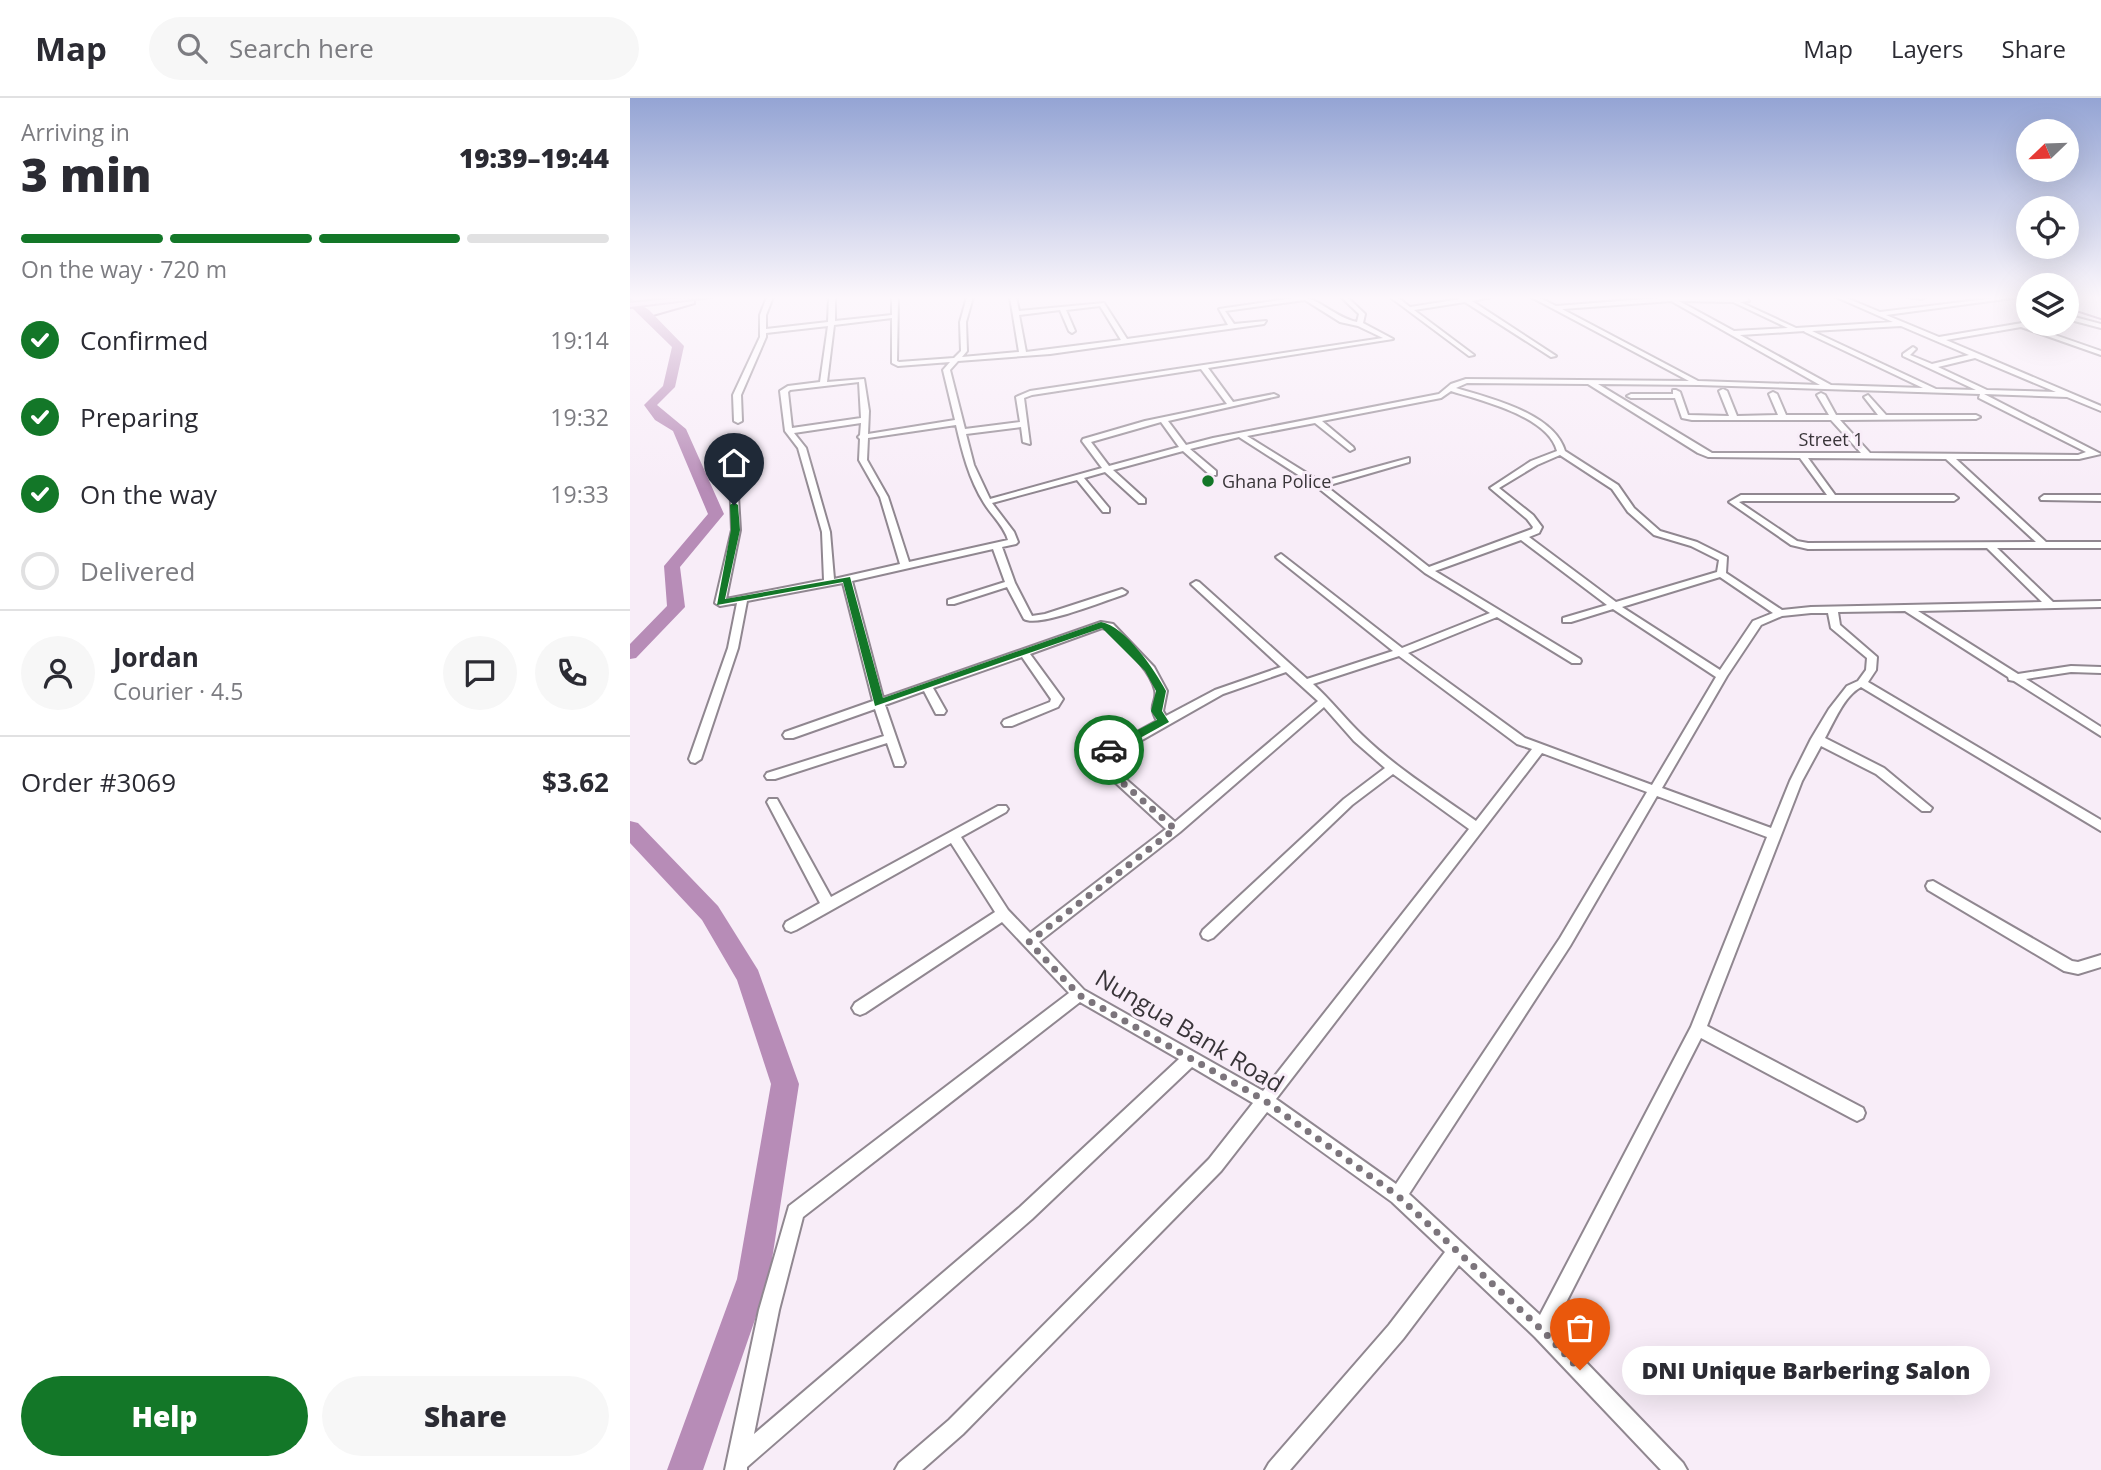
<!DOCTYPE html>
<meta charset="utf-8">
<style>
body{margin:0;font-family:"Open Sans",sans-serif;background:#f7f7f7;color:#2b2b33;height:100vh;display:flex;flex-direction:column;font-size:26px;white-space:nowrap}
*{box-sizing:border-box;margin:0}
p{font-size:23px;color:#7c7c81}
.icon{flex:none;width:38px;height:38px;fill:none;stroke:currentColor;stroke-width:2;stroke-linecap:round;stroke-linejoin:round}
.map{position:relative;flex:1;overflow:hidden}
.details{display:flex;flex-direction:column;background:#fff;width:630px}
.details>*{flex:none}
.needle{width:46px;rotate:247deg}
.controls{position:absolute;left:1386px;top:21px;display:grid;gap:14px}
.controls a{display:grid;place-items:center;width:63px;height:63px;border-radius:50%;background:#fff;box-shadow:0 7px 28px #0002;font-size:35px}
.pin{position:absolute;display:grid;place-items:center;width:60px;height:60px;color:#fff;margin:-72px -30px;border-radius:50% 50% 50% 0;rotate:-45deg;box-shadow:0 0 7px #0007}
.pin .icon{rotate:45deg}
.courier{position:absolute;display:grid;place-items:center;width:70px;height:70px;margin:-35px;border:5px solid #137728;border-radius:50%;background:#fff;color:#222;box-shadow:0 2px 9px #0007}
.bubble{position:absolute;height:49px;border-radius:24px;background:#fff;box-shadow:0 7px 28px #0002;font-size:23px;font-weight:800;line-height:49px;text-align:center}
.headline em{font-style:normal;font-weight:800}
.headline div{display:flex;flex-direction:column-reverse}
.headline{display:flex;align-items:center;justify-content:space-between;height:119px;padding:0 21px}
h1{font-size:46px;font-weight:800;line-height:52px}
.bar{display:grid;grid-template-columns:repeat(4,1fr);gap:10px 7px;align-content:center;height:84px;padding:0 21px}
.bar i{height:9px;border-radius:5px;background:#e1e1e2}
.bar .selected{background:#137728}
.bar p{grid-column:span 4}
.line{display:flex;align-items:center;gap:18px;padding:0 21px;border-top:2px solid #e1e1e2}
.line div{flex:1}
.round{display:grid;place-items:center;flex:none;width:74px;height:74px;border-radius:37px;background:#f7f7f7}
ol{padding:0 21px;list-style:none}
li{display:flex;align-items:center;gap:21px;height:77px}
li p{margin-inline-start:auto}
li .icon{padding:7px;border-radius:50%;background:#137728;color:#fff;stroke-width:4}
li:last-child{color:#7c7c81}
li i{width:38px;height:38px;border:4px solid #e1e1e2;border-radius:50%}
.cta{display:flex;gap:14px;margin-top:auto;padding:14px 21px}
.cta a{flex:1;height:80px;border-radius:42px;background:#137728;color:#fff;font-size:28px;font-weight:800;line-height:80px;text-align:center}
.cta a+a{background:#f7f7f7;color:#2b2b33}
header{display:flex;align-items:center;gap:42px;box-sizing:border-box;height:98px;padding:0 35px;background:#fff;border-bottom:2px solid #e1e1e2}
header strong{font-size:33px}
nav{display:flex;gap:38px;margin-inline-start:auto;font-size:24px}
.search{width:490px;height:63px;background:#f7f7f7;display:flex;align-items:center;gap:18px;box-sizing:border-box;padding:0 24px;border-radius:38px;color:#7c7c81;font-size:26px}
main{display:flex;flex:1;min-height:0}
.map>svg:first-child{display:block}
</style>
<header>
<strong>Map</strong>
<div class="search"><svg class="icon" aria-label="search" viewBox="0 0 24 24"><circle cx="10" cy="10" r="6"/><path d="M15 15l6 6"/></svg>Search here</div>
<nav><a>Map</a><a>Layers</a><a>Share</a></nav>
</header>
<main>
<section class="details">
<div class="headline"><div><h1>3 min</h1><p>Arriving in</p></div><em>19:39–19:44</em></div>
<div class="bar"><i class="selected"></i><i class="selected"></i><i class="selected"></i><i></i><p>On the way · 720 m</p></div>
<ol>
<li><svg class="icon" aria-label="check" viewBox="0 0 24 24"><path d="M5 12l5 5 9-10"/></svg>Confirmed<p>19:14</p></li>
<li><svg class="icon" aria-label="check" viewBox="0 0 24 24"><path d="M5 12l5 5 9-10"/></svg>Preparing<p>19:32</p></li>
<li><svg class="icon" aria-label="check" viewBox="0 0 24 24"><path d="M5 12l5 5 9-10"/></svg>On the way<p>19:33</p></li>
<li><i></i>Delivered</li>
</ol>
<div class="line" style="height:126px"><a class="round"><svg class="icon" aria-label="person" viewBox="0 0 24 24"><circle cx="12" cy="8" r="4"/><path d="M4 21q1-7 8-7t8 7"/></svg></a><div><b>Jordan</b><p>Courier · 4.5</p></div><a class="round"><svg class="icon" aria-label="chat" viewBox="0 0 24 24"><path d="M4 5h16v11H9l-5 4z"/></svg></a><a class="round"><svg class="icon" aria-label="phone" viewBox="0 0 24 24"><path d="M5 4h4l2 5-3 2q2 4 5 5l2-3 5 2v4C11 20 4 13 5 4z"/></svg></a></div>
<div class="line" style="height:91px"><div>Order #3069</div><b>$3.62</b></div>
<div class="cta"><a>Help</a><a>Share</a></div>
</section>
<div class="map">
<svg width="1471" height="1372" viewBox="0 0 1471 1372">
<rect width="100%" height="100%" fill="#f8edf8"/>
<g fill="none" stroke-linecap="round" stroke-linejoin="round">
<path stroke="#917291" stroke-width="2" d="M1437 210 1471 221
M23 218 65 206V201"/>
<path fill="#b78cb7" fill-rule="evenodd" d="M0 200 19 212 54 248 45 289 27 307 56 331 94 416 50 469 55 509 6 560 0 561V546L37 508 34 468 78 416 43 333 25 322 14 307 33 288 42 249 0 208Z
M0 723 8 725 88 808 128 872 169 986 139 1181 73 1372H37L107 1181 141 986 107 882 72 822 0 745Z"/>
<g stroke="#908790" stroke-width="4">
<path id="minor" d="M137 199H143L136 217V231L198 224 199 199H205V223L262 217V199H268L267 263 269 264 324 260 331 253 330 224 337 199H343L336 224 337 253 332 259 389 254 380 199H386L389 213 474 205 497 241 598 227 589 211 671 199C687 199 706 220 727 224L729 216 711 199H717L735 216 733 225 763 241 578 270 603 304 644 296 648 298 538 323 556 347 583 340 809 296 821 286 836 281 1059 283 901 199H908L926 208 1041 199H1117L1119 203 1110 204 1166 230 1263 224 1206 199H1214L1250 214 1373 199H1390L1256 217 1309 239 1398 224 1401 226 1399 228 1471 253V257L1391 229 1316 242 1471 308V313L1437 299 1354 296 1471 356 1449 361H1326L1416 444H1471V450H1367L1423 504 1471 503V509L1288 513 1388 576 1441 568 1471 569V575L1441 574 1396 581 1471 629V638L1384 583 1379 582 1378 579 1275 513 1208 514 1210 527 1247 559 1246 572 1238 584 1471 722V733L1231 589C1214 598 1204 624 1195 640L1254 670 1302 710 1300 713H1292L1246 676 1191 648 1172 683 1077 928 1233 1010 1235 1015 1233 1020 1227 1023 1221 1020 1071 940 923 1230 1053 1365 1057 1372H1031L905 1239 829 1167 773 1241 660 1372H635L639 1365 759 1227 815 1154 762 1104 637 1014 591 1073 333 1336 292 1372H265L269 1365 319 1322 579 1061 623 1005 562 969 402 1121 117 1369V1372H95L129 1212 159 1108 439 895 372 824 235 915 230 917 225 915 222 910 225 905 365 814 321 745 166 832 161 834 156 832 154 828 156 824 190 805 137 704 139 701H147L201 799 368 708H376L378 711 376 714 331 739 378 812 400 835 536 731 463 664 465 657 527 623C517 605 528 605 525 592 519 568 492 548 476 531L472 530 400 556 433 601 428 609 382 628H374L372 625 374 622 420 604 421 601 392 559 303 590 316 613 314 616H306L294 593 255 607 275 665 273 668H265L257 645 145 681H137L135 678 137 675 254 638 245 611 163 640H155L153 637 155 634 243 603 213 485 117 503 108 550 71 661 65 665 61 664 59 661 98 550 107 505 90 508 85 505 102 432 100 379 107 381 110 432 96 501 194 482 192 434 168 350 155 333 150 293 158 288 190 284 198 228 136 235V239L111 297 112 323 108 325 104 323 103 297 130 239V217ZM675 202 710 224 728 228 753 240 400 293 386 299 390 324 335 331 320 272 328 263 420 256 634 226 636 223 604 226 595 213ZM1042 203 1043 204 1190 287 1068 283 932 211ZM1049 203 1103 204 1158 230 1104 233ZM470 208 491 242 396 254 389 217 430 212 439 233 442 235 445 233 436 212ZM262 220V265L268 268 320 264 313 272 325 322 238 336 239 313 234 281 197 284 204 227ZM1271 228 1339 257 1302 266 1280 257 1286 251 1283 249 1273 256V258L1346 292 1306 291 1182 233ZM1174 233 1175 234 1293 290 1201 287 1110 237ZM1345 260 1426 294 1357 292 1308 269ZM571 271 597 306 515 323 453 341 452 343 472 370 360 401 344 367 336 336 391 329 393 344 400 346 394 300 402 297ZM229 284 231 320 162 330 158 294 160 292ZM837 285 958 286 1068 355 1078 359 1170 360 1197 397H1111L1099 404 1161 447 1178 451 1357 450 1412 504 1181 509 1152 512 1096 475 1097 459 1067 444 1030 433 1004 410 988 387 935 353C924 315 859 300 826 290ZM968 286 1069 287 1350 296 1349 300 1456 354 1448 357 1240 355 1210 322 1346 321 1350 319 1346 317H1256L1238 297 1234 299 1248 317H1206L1195 297 1191 295 1187 297 1199 317H1156L1147 296 1143 294 1139 296 1148 317 1107 318 1097 293 1093 291 1089 293 1099 318 1058 317 1050 294 1046 292H1043V296H1001L997 298 1001 300H1045L1052 320 1062 322H1201L1231 355H1082ZM821 293C852 303 918 318 927 353L901 363 860 390 897 421 903 429 902 431 799 469 696 388 779 364V360L691 384 617 338 685 325 720 353 724 351 723 349 692 323 811 300ZM531 324 549 349 479 368 461 344ZM231 325 230 337 228 339 230 341 229 362 250 399 270 466 204 481 200 434 176 350 164 335ZM326 327C332 353 339 381 354 405 362 418 374 428 378 442L279 464 258 399 237 362 238 340ZM609 339 687 389 795 475 860 515 772 550 651 456 646 459 648 461 763 553 677 581 569 484 566 483 561 486 563 488 651 569 585 592 536 618 533 613 537 593 524 569 483 526 471 524 253 600 222 483 363 451 375 484 318 502V506H324L377 489 394 521C408 530 477 502 495 496L497 494 492 491 415 516 402 518 385 485 372 449 386 446 388 444 384 434 362 405 447 382 473 414H479V410L454 380 475 374 509 405H515V401L483 372 553 353 580 377H586V373L560 351ZM930 357 982 391 998 414 1024 437 1061 448 1089 462 1087 474 986 504 899 439 909 435 912 429 903 417 869 390 907 367ZM1178 360 1316 361 1406 444 1178 445 1167 443 1109 404 1113 403H1324L1328 400 1324 397H1205ZM891 442 977 507 933 520V524H941L983 511 1086 579 1022 687 895 640 778 555 867 519 942 565H950L951 563 950 561 805 473ZM1090 479 1143 515 1123 523 1090 572 992 509ZM1181 515H1198L1201 530 1237 560 1236 572 1228 583 1217 588 1199 611 1181 641 1160 683 1141 730 1032 690 1097 578 1131 527 1152 518ZM769 558 887 646 902 651 846 723C808 696 766 670 732 637 715 621 701 602 683 586ZM656 574 688 603 545 724 475 663 593 596ZM694 609 724 643 755 670 714 701 573 832 571 836 573 840 578 842 583 840 722 707 763 676 839 731 633 993 454 892 409 844 550 734ZM912 655 1017 694 930 840 766 1086 646 1001ZM1027 698 1137 739 1061 929 910 1217 779 1096 940 848ZM450 904 549 961 390 1109 124 1336 149 1212 173 1119Z
M760 199H767L780 209 831 201 828 199H861L842 203 926 258 921 259 835 204 784 212 844 257 839 258Z
M1278 199H1295L1292 201Z
M1437 217 1471 226V230L1437 221Z
M1414 397H1471V403L1411 402 1410 400Z
M1303 783 1442 863 1448 864 1471 857V869L1448 876 1434 873 1298 792 1296 788 1298 784Z"/>
</g>
<g stroke="#af89af" stroke-width="4">
<path id="major" d="M59 199H81L0 209V205Z"/>
</g>
<use href="#minor" fill="#fff" fill-rule="evenodd"/>
<use href="#major" fill="#f5d3f5" fill-rule="evenodd"/>
</g>
<linearGradient id="sky" x2="0" y2="1"><stop stop-color="#94a4d4"/><stop offset="0.51" stop-color="#fcf7fc"/><stop offset="1" stop-color="#fcf7fc" stop-opacity="0"/></linearGradient>
<rect width="1471" height="391" fill="url(#sky)"/>
<path fill="#137728" d="M104 404 108 407 110 432 95 501 220 479 253 600 471 524C495 528 525 572 536 593L532 613 539 624 483 655H475V649L527 622 521 613 526 593 515 573 472 530 245 608 213 484 87 507 101 432 100 407Z"/>
<g fill="none" stroke-linecap="round" stroke-linejoin="round">
<path stroke="#7c757c" stroke-width="7" stroke-dasharray="0 12.6" d="M479 652 469 660V664L545 731 399 844 449 897 634 1002 768 1098 912 1232 950 1272"/>
</g>
<circle fill="#137728" stroke="#f8edf8" stroke-width="2.5" cx="578" cy="383" r="7"/>
<g text-anchor="middle" dominant-baseline="central" stroke-width="6" stroke-linejoin="round" paint-order="stroke">
<g font-size="18" fill="#393539" stroke="#f8edf8">
<text x="1201" y="341">Street 1</text>
</g>
<g font-size="18" fill="#393539" stroke="#f8edf8" text-anchor="start">
<text x="592" y="383">Ghana Police</text>
</g>
<g font-size="24" fill="#393539" stroke="#f8edf8">
<text transform="translate(560 932) rotate(31)">Nungua Bank Road</text>
</g>
</g>
</svg>
<div class="controls">
<a><svg class="needle" viewBox="-14 -14 28 28"><path d="M0-13l5 13h-10z" fill="#e53935"/><path d="M0 13l5-13h-10z" fill="#7c7c81"/></svg></a>
<a><svg class="icon" aria-label="locate" viewBox="0 0 24 24"><circle cx="12" cy="12" r="6"/><path d="M12 2v4M12 18v4M2 12h4M18 12h4"/></svg></a>
<a><svg class="icon" aria-label="layers" viewBox="0 0 24 24"><path d="M12 4l9 5-9 5-9-5zM3 14l9 5 9-5"/></svg></a>
</div>
<div class="pin" style="left:950px;top:1272px;background:#ea580c"><svg class="icon" aria-label="bag" viewBox="0 0 24 24"><path d="M5 8h14l-1 12H6zM9 8a3 3 0 0 1 6 0"/></svg></div>
<div class="pin" style="left:104px;top:407px;background:#1f2937"><svg class="icon" aria-label="home" viewBox="0 0 24 24"><path d="M3 11l9-7 9 7M6 9v11h12V9"/></svg></div>
<div class="courier" style="left:479px;top:652px"><svg class="icon" aria-label="car" viewBox="0 0 24 24"><path d="M5 17H2v-5l4-1 3-4h7l3 4 3 1v5h-3M9 17h6M6 11h13"/><circle cx="7" cy="17" r="2"/><circle cx="17" cy="17" r="2"/></svg></div>
<div class="bubble" style="left:992px;top:1248px;width:368px">DNI Unique Barbering Salon</div>
</div>
</main>
